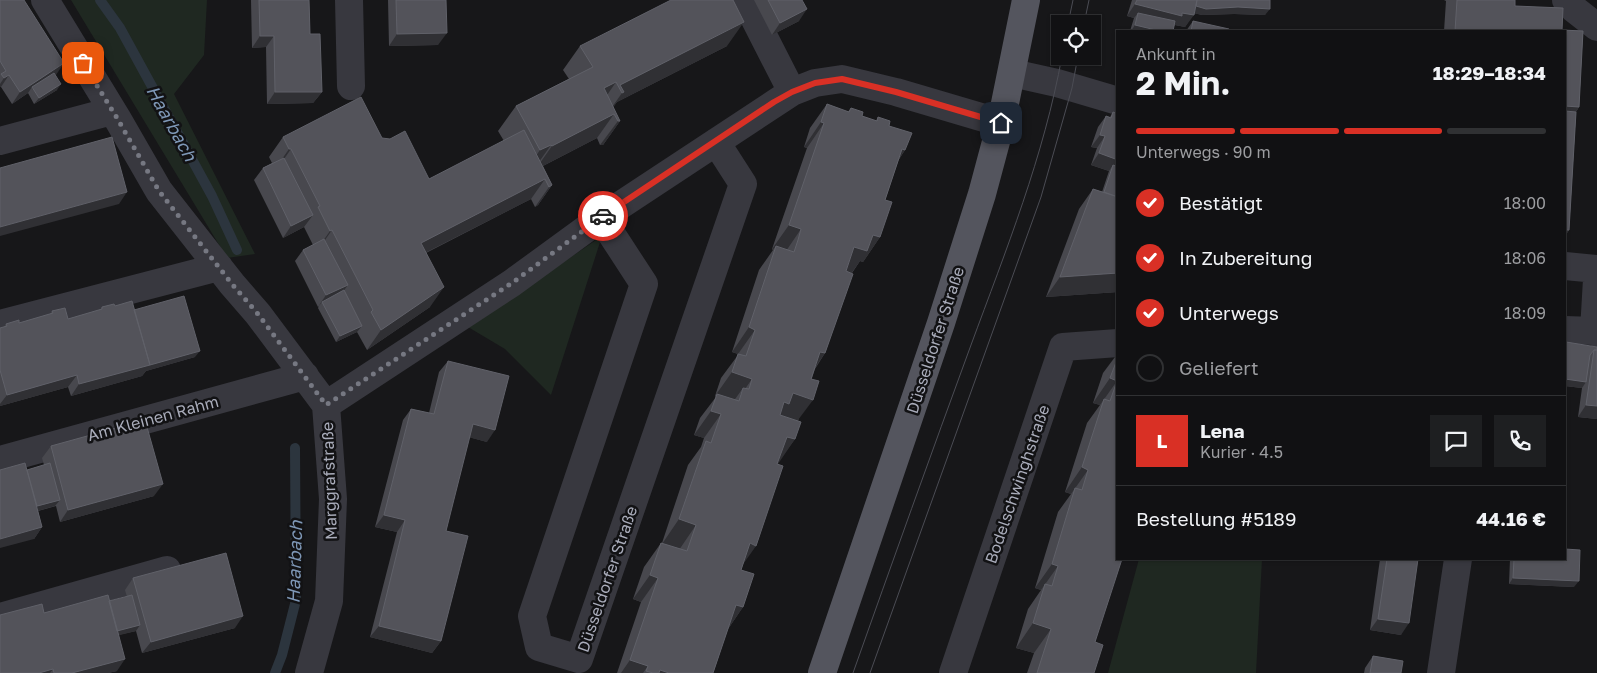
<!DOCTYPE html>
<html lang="de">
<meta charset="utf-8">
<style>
body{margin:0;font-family:"Golos Text",sans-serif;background:#1e1f21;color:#f1f3f6;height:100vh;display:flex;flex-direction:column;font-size:19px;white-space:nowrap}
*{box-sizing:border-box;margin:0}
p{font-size:16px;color:#9c9da0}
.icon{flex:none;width:28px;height:28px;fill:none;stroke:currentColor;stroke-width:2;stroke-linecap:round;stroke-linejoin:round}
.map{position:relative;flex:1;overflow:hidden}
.panel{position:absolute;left:1116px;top:30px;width:450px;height:530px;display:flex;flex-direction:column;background:#111113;border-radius:0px;box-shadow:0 1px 4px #0004,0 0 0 1px #303133}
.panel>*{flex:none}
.buttons{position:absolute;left:1051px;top:15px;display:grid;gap:10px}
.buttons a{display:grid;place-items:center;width:50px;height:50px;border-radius:0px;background:#111113;box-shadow:0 1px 4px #0004,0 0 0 1px #303133;font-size:25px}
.pin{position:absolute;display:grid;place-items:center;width:42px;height:42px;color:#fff;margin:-21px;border-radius:10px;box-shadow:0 2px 8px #0006}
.courier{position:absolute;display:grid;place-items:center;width:50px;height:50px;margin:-25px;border:4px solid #d93025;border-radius:50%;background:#fff;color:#222;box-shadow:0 1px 6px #0007}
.overview em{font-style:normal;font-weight:700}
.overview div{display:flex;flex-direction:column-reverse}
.overview{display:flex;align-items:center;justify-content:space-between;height:85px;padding:0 20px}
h1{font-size:32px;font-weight:700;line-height:38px}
.bar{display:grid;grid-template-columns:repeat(4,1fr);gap:8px 5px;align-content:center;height:60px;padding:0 20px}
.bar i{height:6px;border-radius:4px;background:#303133}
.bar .current{background:#d93025}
.bar p{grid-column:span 4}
.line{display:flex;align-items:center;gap:12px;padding:0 20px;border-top:1px solid #303133}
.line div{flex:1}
.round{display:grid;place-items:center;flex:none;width:52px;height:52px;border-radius:0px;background:#1e1f21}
ol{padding:0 20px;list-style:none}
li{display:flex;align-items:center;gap:15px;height:55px}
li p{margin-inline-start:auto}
li .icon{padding:5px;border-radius:50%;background:#d93025;color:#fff;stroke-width:4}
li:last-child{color:#9c9da0}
li i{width:28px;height:28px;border:2px solid #303133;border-radius:50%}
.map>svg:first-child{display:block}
</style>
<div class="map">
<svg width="1597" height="673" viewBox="0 0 1597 673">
<rect width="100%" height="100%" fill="#171719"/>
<path fill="#1f2821" d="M71 0H207L204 55 174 94 255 254 227 258Z
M602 236 551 395 505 349 468 327Z
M1139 559H1262L1256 673H1108Z"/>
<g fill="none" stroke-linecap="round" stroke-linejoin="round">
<path stroke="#2c353e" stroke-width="10" d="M100 0 120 28 212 196 237 250
M275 673 282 655 296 600 295 448"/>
<path stroke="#38383f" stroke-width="28" d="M45 0 117 118 159 191 232 284 258 314 326 405
M349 0 351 86
M745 0 792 92
M1566 0 1574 9 1597 27
M1012 73 1057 83 1118 101
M0 141 112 111
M601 218 644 284 532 616 539 647 579 659 743 184 716 142
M1565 266 1597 269
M0 324 219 267
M1565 330 1594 331 1597 333
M1594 331 1597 279
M326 405 512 283 601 218 792 92 815 83 842 79 896 92 1001 123
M0 460 305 376
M0 617 167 570
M309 673 329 601 333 499 326 405
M953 673 1063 347 1118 343
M1441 673 1458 559"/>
<path stroke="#54555e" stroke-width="28" d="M822 673 941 323 982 194 1001 123 1026 0"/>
<path stroke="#4b4c54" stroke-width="1" d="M1068 24 1073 0
M1084 24 1089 0
M853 673C892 563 931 454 971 345 1006 250 1044 156 1062 56
M870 673 1041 197 1072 88 1078 56"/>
</g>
<path fill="#48484e" d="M0 0 56 75 57 90 34 104 28 93 12 104 1 87H0Z
M251 0H309L310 34 322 92 313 103 267 104 266 47 252 48Z
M388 0H446L438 45 389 46Z
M754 0H802L799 21 772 35Z
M1132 0H1270L1265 15 1234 14 1202 15 1194 13 1185 27 1175 25 1173 28V31H1130L1134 18 1127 16Z
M1444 0H1515V6L1563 8 1562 30 1583 31 1579 107 1576 112 1569 230 1565 236V31H1444L1446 1Z
M1193 21 1229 31H1186Z
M580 46H727L617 102 613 107 620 121 603 145H600L597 138 543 166 552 185 538 205 535 207 531 199 426 253 430 307 367 350 357 332 336 342 318 308 319 306 318 307 295 261 303 250 313 245 304 227 283 238 254 180 263 168 272 163 269 157 283 137 382 138 429 179 504 141 498 131 516 106 569 79 563 70Z
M827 104 848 112 851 108 862 116 876 121 878 117 889 126 905 150 898 161 885 200 880 237 863 262 860 261 852 273 825 353 815 369 798 421 795 439 777 463 741 570 743 607 728 629 713 673H617L641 602 633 599 644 567 661 543H662L688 465 701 447 704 438 694 435 700 418 716 397 715 396 721 378 738 355V354L732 352 759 270 773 250 772 249 807 148 804 147 810 128Z
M1113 112 1118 292 1046 297 1079 209 1093 189 1102 192 1109 171 1091 165 1097 148 1091 147 1098 127 1106 116 1110 117Z
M115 306 134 310 195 357 146 371 142 376 71 396 68 387 0 406V328L4 327 6 324 19 323 50 314 52 311 68 319 100 310 102 307Z
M1597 347V419L1578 417 1582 388 1565 386V348Z
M1118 353V559L1095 642 1094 673H1027L1034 653 1016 648 1028 609 1041 590 1035 588 1058 512 1071 494 1065 492 1087 423 1100 405 1093 403 1103 373Z
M448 361 487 442 469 437 446 531 441 641 432 653 370 637 397 532 375 527 403 420 411 409 429 413 439 372Z
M51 446 154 496 60 522 56 506 38 511 42 527 34 539 27 470 44 465 42 458Z
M1380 559H1418L1401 635 1370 630Z
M1510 559H1565L1574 587 1509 584Z
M133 578 235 628 142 653 136 631 118 635 117 671 108 673H0L44 613 109 601 127 597 125 590Z
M1373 656 1401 673H1364L1365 668Z"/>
<path fill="#303034" d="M1135 4 1182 13 1194 15 1185 27 1175 25 1173 28 1138 13 1134 18 1127 16Z
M1193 6 1238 7 1270 9 1265 15 1234 14 1202 15 1189 12Z
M807 9 799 21 772 35 780 23Z
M744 22 727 46 617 102 607 116 605 117 622 93 620 85Z
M1135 25 1160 31H1131Z
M447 33 438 45 389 46 397 34Z
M260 36H274L266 47 252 48Z
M64 63 56 75 33 90 32 87 28 93 12 104 20 92Z
M9 75 1 87H0V84L4 78Z
M616 82 599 107 604 88Z
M61 84 57 90 34 104 39 98Z
M275 92H322L313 103 267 104Z
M1565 106 1579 107 1568 124H1565Z
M614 114 597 138 535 170 552 146Z
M618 121H620L603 145H600Z
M821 122 824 123 807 148 804 147Z
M1100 135 1105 136 1097 148 1091 147Z
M551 145 534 169 523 175 540 150Z
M289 149H291L277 169H275Z
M902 149 905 150 888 175Z
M1099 153 1118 160V174L1113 165 1109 171 1091 165Z
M545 179 531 199 407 262 421 243Z
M552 185 538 205 535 207 549 187Z
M127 192 119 204 0 236V227Z
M313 215 304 227 283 238 291 226Z
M789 225 801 229 784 254 776 246 773 250 772 249Z
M332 230 318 250 316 251 330 231Z
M1565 230H1569L1565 236Z
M873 235 880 237 863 262 860 261 850 275 837 271 854 247Z
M1118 273V292L1046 297 1060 277Z
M348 285 339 297 322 302 318 307 326 295Z
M444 287 430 307 367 350 381 330Z
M362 326 357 332 336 342 340 336Z
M749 327 755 330 738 354 732 352Z
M200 351 195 357 146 371 142 376 71 396 79 384Z
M820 352 825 353 808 378Z
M732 372 752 379 740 396 743 388 733 402 717 394 715 396Z
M77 375 68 387 0 406V404L7 395Z
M1110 378 1117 381 1100 405 1093 403Z
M1565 379 1586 382 1582 388 1565 386Z
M793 393 813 400 795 424 779 418 784 402Z
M1586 405 1597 406V419L1578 417Z
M711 411 721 414 704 438 694 435Z
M473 424 495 430 487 442 464 436Z
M787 437 795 439 778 464 770 461Z
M1082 467 1088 470 1071 494 1065 492Z
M163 484 154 496 60 522 68 510Z
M60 500 55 506 27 514 32 508Z
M384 515 405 520 397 532 375 527Z
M679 519 696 525 679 550 662 544Z
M42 527 34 539 0 548V539Z
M750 543 756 546 739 570Z
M1052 564 1058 566 1041 590 1035 588Z
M650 575 658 578 641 602 633 599Z
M1513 578 1579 581 1574 587 1509 584Z
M736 605 743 607 726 632Z
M243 616 235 628 142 653 151 642Z
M1378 619 1409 623 1401 635 1370 630Z
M1033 623 1051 629 1034 653 1016 648Z
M140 625 136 631 108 638 112 632Z
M379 626 441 641 432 653 370 637Z
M125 659 117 671 108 673H72Z
M630 660 648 666 643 673H621Z
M53 669 50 673H39Z
M660 670 669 673H658Z"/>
<path fill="#53535a" stroke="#606169" d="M0 0H24L64 63 20 92 9 75 4 78 1 74 6 71 0 61Z
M259 0H309L310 34H320L322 92H275L274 36H260Z
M396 0H446L447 33 397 34Z
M671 0H733L744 22 620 85 624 92 622 93 616 82 604 88 620 121H618L614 114 552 146 551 145 540 150 516 106 593 67 580 46Z
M768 0H802L807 9 780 23Z
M1137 0H1197L1194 15 1182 13V16L1135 4Z
M1197 0H1270V9L1238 7 1206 9 1196 6Z
M1457 0H1515V6L1563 8 1562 30 1583 31 1579 107 1565 106V31H1455Z
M1138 13 1175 21 1173 31H1160L1135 25Z
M1193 21 1229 29V31H1191Z
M54 73 61 84 39 98 32 87Z
M361 97 382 138 390 139 405 131 429 179 524 130 552 185 549 187 545 179 421 243 444 287 381 330 371 312 373 310 332 230 330 231 318 207 320 206 291 149H289L283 137Z
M827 104 849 112 851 108 863 112 862 116 877 121 878 117 890 121 889 126 912 133 905 150 902 149 885 200 892 202 880 237 873 235 867 251 854 247 846 271 853 274 825 353 820 352 811 379 819 381 813 400 793 393 789 404 784 402 780 415 801 422 795 439 787 437 777 464 783 466 756 546 750 543 741 570 754 574 743 607 736 605 713 673H669L660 670 659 673H653L646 671 648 666 630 660 658 578 650 575 661 543 687 551 696 525 679 519 706 441 711 443 721 414 711 411 717 394 739 401 743 388 749 389 752 379 732 372 738 354 746 356 755 330 749 327 776 246 794 252 798 240 801 229 789 225 824 123 821 122Z
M1565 111 1576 112 1569 230H1565Z
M1113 112 1118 114V160L1099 153 1105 136 1100 135 1106 116 1111 118Z
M112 137 127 192 0 227V168Z
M284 158 313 215 291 226 263 168Z
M1113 165 1118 167V197L1104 192Z
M1093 189 1118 197V273L1060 277Z
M324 239 348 285 326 295 303 250Z
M344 290 362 326 340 336 322 302Z
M184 296 200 351 150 365 134 310Z
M132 301 150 365 79 384 77 375 7 395 0 370V328L7 326 6 324 19 320V323L53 313 52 311 65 308 68 319 102 309V307L114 304 115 306Z
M1566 342 1597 347V350H1594L1590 355 1586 382 1565 379V348Z
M1594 350H1597V406L1586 405Z
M1118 357V559H1122L1095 642 1103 645 1094 673H1037L1051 629 1033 623 1045 584 1052 586 1058 566 1052 564 1075 488 1082 490 1088 470 1082 467 1104 399 1110 401 1117 381 1110 378Z
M448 361 509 376 495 430 473 424 446 531 468 536 441 641 379 626 405 520 384 515 411 409 434 414Z
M145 420 163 484 68 510 51 446Z
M25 463 42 527 0 539V470Z
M50 463 60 500 37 506 27 470Z
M1565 549 1580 550 1579 581 1513 578 1514 559H1565Z
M226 553 243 616 151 642 133 578Z
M1387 559H1418L1409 623 1378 619Z
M108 595 125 659 72 673H54L53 669 39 673H0V615L42 604 44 613Z
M132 595 140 625 117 631 109 601Z
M1373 656 1403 661 1401 673H1370Z"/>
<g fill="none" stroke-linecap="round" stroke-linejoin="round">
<path stroke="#767882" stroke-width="5" stroke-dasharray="0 9" d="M83 63 117 118 159 191 232 284 258 314 326 405 512 283 603 216"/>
<path stroke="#d93025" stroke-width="6" d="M603 216 774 102 792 92 815 83 842 79 896 92 1001 123"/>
</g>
<g text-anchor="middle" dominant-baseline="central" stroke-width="5" stroke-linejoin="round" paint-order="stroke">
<g font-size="16" fill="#a9acba" stroke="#121214">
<text transform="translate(935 340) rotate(-72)">Düsseldorfer Straße</text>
<text transform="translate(153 418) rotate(-15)">Am Kleinen Rahm</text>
<text transform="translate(329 481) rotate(-92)">Marggrafstraße</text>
<text transform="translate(1017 484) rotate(-71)">Bodelschwinghstraße</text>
<text transform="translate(607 579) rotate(-71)">Düsseldorfer Straße</text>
</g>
<g font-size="18" font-style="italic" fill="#7e97b6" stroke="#121214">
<text transform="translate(172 123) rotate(61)">Haarbach</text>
<text transform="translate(294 562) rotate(-88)">Haarbach</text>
</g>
</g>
</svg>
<div class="buttons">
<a><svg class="icon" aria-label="locate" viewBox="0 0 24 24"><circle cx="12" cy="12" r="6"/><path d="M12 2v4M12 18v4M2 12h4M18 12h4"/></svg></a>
</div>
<div class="pin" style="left:83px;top:63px;background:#ea580c"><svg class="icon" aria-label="bag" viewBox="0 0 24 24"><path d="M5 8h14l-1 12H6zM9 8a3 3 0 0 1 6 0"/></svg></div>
<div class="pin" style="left:1001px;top:123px;background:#1f2937"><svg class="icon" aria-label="home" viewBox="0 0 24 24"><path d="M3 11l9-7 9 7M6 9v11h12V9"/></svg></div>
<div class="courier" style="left:603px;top:216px"><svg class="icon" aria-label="car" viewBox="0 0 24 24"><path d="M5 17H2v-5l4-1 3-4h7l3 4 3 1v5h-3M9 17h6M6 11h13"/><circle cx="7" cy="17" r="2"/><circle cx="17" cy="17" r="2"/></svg></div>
<section class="panel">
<div class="overview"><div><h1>2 Min.</h1><p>Ankunft in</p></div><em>18:29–18:34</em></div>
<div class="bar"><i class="current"></i><i class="current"></i><i class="current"></i><i></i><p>Unterwegs · 90 m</p></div>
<ol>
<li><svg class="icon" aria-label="check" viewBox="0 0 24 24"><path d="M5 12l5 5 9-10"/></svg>Bestätigt<p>18:00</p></li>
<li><svg class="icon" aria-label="check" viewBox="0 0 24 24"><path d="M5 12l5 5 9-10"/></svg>In Zubereitung<p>18:06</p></li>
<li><svg class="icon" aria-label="check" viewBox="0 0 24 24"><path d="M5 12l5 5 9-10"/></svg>Unterwegs<p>18:09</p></li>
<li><i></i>Geliefert</li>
</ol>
<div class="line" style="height:90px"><b class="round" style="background:#d93025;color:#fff">L</b><div><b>Lena</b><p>Kurier · 4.5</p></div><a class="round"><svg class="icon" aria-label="chat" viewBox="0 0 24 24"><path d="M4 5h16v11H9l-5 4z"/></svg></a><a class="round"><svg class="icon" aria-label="phone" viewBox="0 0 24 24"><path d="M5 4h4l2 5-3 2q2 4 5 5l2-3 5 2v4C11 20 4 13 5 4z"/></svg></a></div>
<div class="line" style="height:65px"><div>Bestellung #5189</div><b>44.16 €</b></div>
</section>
</div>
